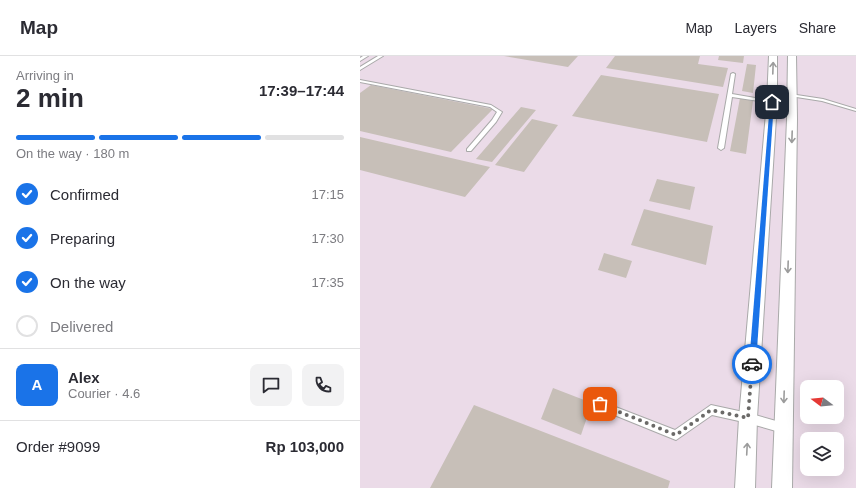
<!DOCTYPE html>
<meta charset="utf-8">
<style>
body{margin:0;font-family:Arial,sans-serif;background:#f2f2f3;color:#2b2b33;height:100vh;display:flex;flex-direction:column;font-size:15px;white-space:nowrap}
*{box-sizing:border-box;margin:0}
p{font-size:13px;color:#7c7c81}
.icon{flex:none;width:22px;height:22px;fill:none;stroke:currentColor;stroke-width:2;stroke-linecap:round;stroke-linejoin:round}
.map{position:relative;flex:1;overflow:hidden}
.sheet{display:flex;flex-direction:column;background:#fff;width:360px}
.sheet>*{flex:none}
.needle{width:26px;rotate:286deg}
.controls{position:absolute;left:440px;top:324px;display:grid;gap:8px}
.controls a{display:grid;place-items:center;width:44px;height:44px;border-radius:8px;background:#fff;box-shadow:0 4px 16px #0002;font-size:20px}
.pin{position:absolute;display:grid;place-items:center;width:34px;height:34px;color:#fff;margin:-17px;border-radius:8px;box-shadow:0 2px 6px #0006}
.courier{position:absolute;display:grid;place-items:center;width:40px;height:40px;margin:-20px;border:3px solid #1a73e8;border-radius:50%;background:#fff;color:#222;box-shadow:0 1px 5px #0007}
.head em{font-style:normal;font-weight:800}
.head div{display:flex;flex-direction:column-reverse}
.head{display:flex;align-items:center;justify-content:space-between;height:68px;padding:0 16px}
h1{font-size:26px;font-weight:800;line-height:30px}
.bar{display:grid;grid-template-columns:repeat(4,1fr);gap:6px 4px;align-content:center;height:48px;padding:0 16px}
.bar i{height:5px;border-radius:3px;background:#e1e1e2}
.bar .selected{background:#1a73e8}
.bar p{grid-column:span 4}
.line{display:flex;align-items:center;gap:10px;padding:0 16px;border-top:1px solid #e1e1e2}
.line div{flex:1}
.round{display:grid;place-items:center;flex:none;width:42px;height:42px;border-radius:8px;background:#f2f2f3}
ol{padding:0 16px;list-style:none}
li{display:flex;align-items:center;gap:12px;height:44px}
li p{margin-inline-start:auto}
li .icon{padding:4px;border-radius:50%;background:#1a73e8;color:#fff;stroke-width:4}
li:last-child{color:#7c7c81}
li i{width:22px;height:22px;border:2px solid #e1e1e2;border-radius:50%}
header{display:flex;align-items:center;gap:24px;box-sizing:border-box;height:56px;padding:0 20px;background:#fff;border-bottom:1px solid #e1e1e2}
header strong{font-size:19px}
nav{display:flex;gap:22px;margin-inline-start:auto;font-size:14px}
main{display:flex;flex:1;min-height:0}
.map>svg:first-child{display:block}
</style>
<header>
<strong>Map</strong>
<nav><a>Map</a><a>Layers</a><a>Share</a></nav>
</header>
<main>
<section class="sheet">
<div class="head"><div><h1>2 min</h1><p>Arriving in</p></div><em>17:39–17:44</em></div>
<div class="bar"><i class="selected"></i><i class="selected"></i><i class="selected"></i><i></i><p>On the way · 180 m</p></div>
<ol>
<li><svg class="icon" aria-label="check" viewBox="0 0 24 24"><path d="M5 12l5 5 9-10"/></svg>Confirmed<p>17:15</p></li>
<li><svg class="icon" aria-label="check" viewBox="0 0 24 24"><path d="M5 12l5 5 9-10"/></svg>Preparing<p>17:30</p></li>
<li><svg class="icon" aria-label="check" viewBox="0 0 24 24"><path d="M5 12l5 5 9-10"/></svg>On the way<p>17:35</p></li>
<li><i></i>Delivered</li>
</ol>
<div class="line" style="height:72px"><b class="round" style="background:#1a73e8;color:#fff">A</b><div><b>Alex</b><p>Courier · 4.6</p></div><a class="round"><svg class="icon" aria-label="chat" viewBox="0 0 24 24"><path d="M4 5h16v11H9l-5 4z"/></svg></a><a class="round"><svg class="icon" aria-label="phone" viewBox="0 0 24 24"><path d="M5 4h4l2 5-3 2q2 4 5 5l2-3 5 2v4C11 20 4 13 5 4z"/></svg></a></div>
<div class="line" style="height:52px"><div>Order #9099</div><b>Rp 103,000</b></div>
</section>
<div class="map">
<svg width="496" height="432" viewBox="0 0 496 432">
<rect width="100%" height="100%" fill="#f2efe9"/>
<path fill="#ebdbe8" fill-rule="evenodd" d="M0 0H496V432H0ZM447 331H477V361H447ZM447 383H477V413H447Z"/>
<path fill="#c7bfb8" d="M144 0H218L208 11Z
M255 0H340L338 8 368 12 363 31 246 12Z
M359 0H384L383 7 358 4Z
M387 8 396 9 393 37 382 35Z
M241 19 359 38 347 86 212 60Z
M11 29 133 53 91 96 0 75V37Z
M380 42 393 45 386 98 370 95Z
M161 51 176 54 132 106 116 103Z
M172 63 198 69 164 116 135 109Z
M0 81 130 111 105 141 0 114Z
M297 123 335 131 330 154 289 145Z
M284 153 353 170 346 209 271 189Z
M244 197 272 205 266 222 238 214Z
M193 332 232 347 221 379 181 363Z
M114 349 310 425 308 432H70Z"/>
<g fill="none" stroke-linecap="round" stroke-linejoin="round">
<g stroke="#a9a9a9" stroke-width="2">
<path id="lane" d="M3 0H8L0 5V2Z
M18 0H23L0 14V11Z
M373 17 375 18 372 38 412 45 414 46 412 47 372 41 364 92 361 94 358 92 371 18Z
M0 24 131 49 142 56 136 66 111 95H107V93L132 64 137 56 130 51 0 26Z
M430 38 463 43 496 53V55L462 45 430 40Z
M240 345 315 374 351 349 388 357 423 367 426 369 428 372 426 375 423 377 388 367 352 359 316 384 237 352 236 349 237 346Z"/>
</g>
<g stroke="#a9a9a9" stroke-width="2">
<path id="street" d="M409 0H417V46L397 362 395 432H375L379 362 407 46Z
M428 0H436L437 63 432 432H412L427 63Z"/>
</g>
<use href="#lane" fill="#fff" fill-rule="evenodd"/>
<use href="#street" fill="#fff" fill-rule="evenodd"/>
</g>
<defs><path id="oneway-shaft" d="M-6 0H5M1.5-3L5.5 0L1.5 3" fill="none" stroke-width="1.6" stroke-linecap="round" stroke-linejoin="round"/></defs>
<g stroke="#9c9c9c">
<use href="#oneway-shaft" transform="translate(413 12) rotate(-88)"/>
<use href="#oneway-shaft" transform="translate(432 81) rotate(92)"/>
<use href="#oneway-shaft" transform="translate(428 211) rotate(92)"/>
<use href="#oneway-shaft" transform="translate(424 341) rotate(92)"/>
<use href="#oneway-shaft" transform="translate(387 393) rotate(-87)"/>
</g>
<path fill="#1a73e8" d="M412 44 414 46 396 308 392 312 389 308 410 46Z"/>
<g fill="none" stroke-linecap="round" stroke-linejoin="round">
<path stroke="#6b6a68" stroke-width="4" stroke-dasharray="0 7.2" d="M240 348 316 379 351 354 388 362 392 308"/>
</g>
</svg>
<div class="controls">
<a><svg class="needle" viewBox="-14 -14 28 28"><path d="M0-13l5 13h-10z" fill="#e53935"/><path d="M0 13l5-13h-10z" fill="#7c7c81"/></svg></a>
<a><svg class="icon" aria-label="layers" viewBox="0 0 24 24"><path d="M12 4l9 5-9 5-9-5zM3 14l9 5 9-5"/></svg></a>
</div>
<div class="pin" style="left:240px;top:348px;background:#ea580c"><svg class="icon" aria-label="bag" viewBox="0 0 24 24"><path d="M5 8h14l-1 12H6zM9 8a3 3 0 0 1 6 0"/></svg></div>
<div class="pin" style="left:412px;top:46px;background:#1f2937"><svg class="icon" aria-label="home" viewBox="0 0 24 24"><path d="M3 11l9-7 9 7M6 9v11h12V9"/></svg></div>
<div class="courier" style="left:392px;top:308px"><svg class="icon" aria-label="car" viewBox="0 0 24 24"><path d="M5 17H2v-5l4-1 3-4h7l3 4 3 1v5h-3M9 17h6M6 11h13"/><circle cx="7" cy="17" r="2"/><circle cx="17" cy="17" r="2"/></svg></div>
</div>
</main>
